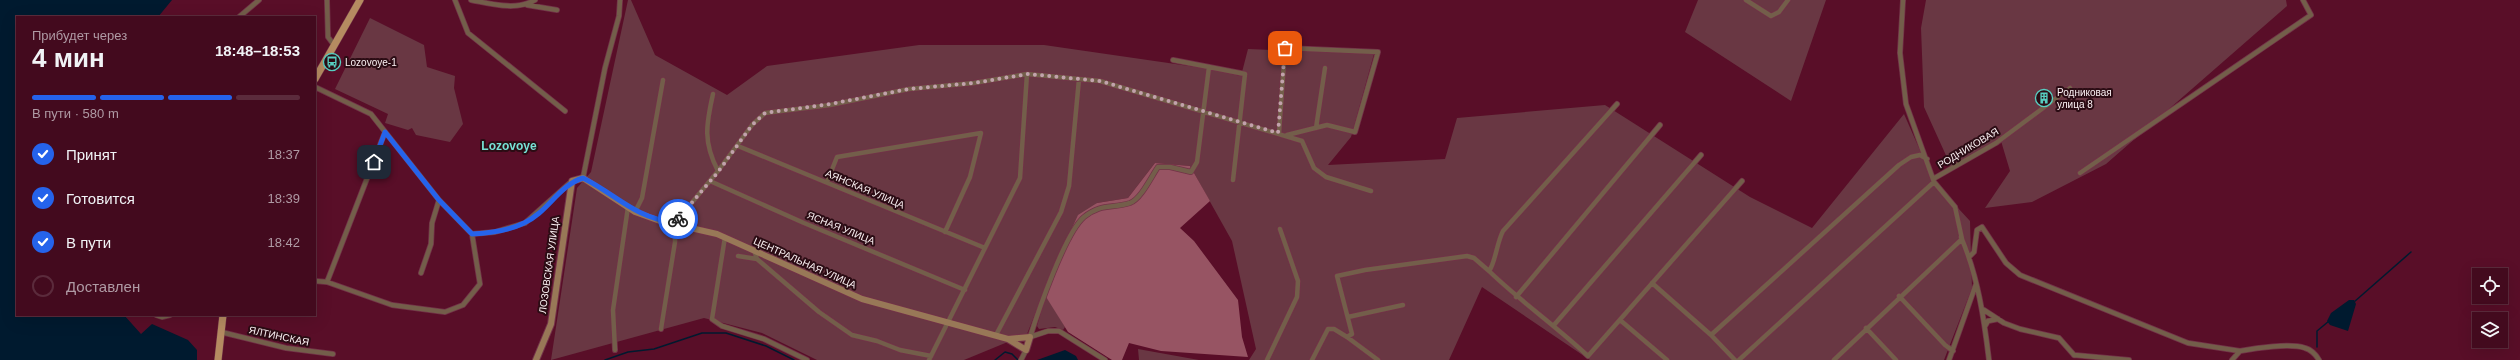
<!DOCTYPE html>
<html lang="ru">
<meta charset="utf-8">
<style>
body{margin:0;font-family:Arial,sans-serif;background:#4a1327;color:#f1f3f6;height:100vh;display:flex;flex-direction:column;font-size:15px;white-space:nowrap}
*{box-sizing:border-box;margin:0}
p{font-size:13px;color:#af9aa4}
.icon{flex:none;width:22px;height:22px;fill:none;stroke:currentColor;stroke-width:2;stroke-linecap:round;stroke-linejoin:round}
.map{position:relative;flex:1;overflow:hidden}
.panel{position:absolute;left:16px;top:16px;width:300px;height:300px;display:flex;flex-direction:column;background:#430a1e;border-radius:0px;box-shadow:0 4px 16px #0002,0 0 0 1px #5b2b3c}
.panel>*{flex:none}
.controls{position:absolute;left:2472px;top:268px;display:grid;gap:8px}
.controls a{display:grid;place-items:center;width:36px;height:36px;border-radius:0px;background:#430a1e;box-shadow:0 4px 16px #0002,0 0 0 1px #5b2b3c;font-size:20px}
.pin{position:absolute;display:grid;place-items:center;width:34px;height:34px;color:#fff;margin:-17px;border-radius:8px;box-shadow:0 2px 6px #0006}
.courier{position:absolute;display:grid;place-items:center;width:40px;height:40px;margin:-20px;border:3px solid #2563eb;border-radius:50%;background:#fff;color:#222;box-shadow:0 1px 5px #0007}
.headline em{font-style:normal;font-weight:700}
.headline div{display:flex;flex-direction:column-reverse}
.headline{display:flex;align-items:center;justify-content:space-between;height:68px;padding:0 16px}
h1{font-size:26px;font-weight:700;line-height:30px}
.bar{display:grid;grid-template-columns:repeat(4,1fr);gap:6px 4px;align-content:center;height:48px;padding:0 16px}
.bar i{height:5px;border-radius:3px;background:#5b2b3c}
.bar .selected{background:#2563eb}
.bar p{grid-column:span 4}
ol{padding:0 16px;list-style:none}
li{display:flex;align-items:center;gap:12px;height:44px}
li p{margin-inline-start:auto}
li .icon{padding:4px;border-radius:50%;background:#2563eb;color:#fff;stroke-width:4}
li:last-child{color:#af9aa4}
li i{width:22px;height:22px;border:2px solid #5b2b3c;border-radius:50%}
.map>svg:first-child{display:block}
</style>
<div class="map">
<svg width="2520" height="360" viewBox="0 0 2520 360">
<rect width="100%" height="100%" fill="#590e28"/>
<path fill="#693743" d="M628 0H631L655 55 727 95 767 66 919 45H1044L1203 68 1241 76 1248 49 1374 54 1351 137 1328 165 1445 159 1457 118 1605 105 1750 197 1812 228 1904 114 1934 182 1970 221 1972 288 1944 360H1590L1482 287 1449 360H1249L1256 349 1232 241 1190 166 1155 163 1128 198 1097 203 1052 272 1027 334 964 360H817L762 333 704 318 551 360 577 188 591 172Z
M1698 0H1826L1791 101 1685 32Z
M1926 0H2286L2287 6 2106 164 2032 202 1985 208 2010 171 2001 141 1950 169 1949 162 1924 107 1921 28Z
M370 18 424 45 427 67 455 76 454 88 463 124 450 142 416 135 412 128 408 130 385 123 388 114 335 89Z
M1046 294 1065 327 1063 330 1055 327 1039 329 1037 326Z
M1138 349 1199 360H1139Z"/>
<path fill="#975463" d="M1155 163 1190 166 1210 201 1180 228 1194 241 1238 300 1242 337 1248 357 1161 351 1129 343 1122 360H1112L1068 332 1043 292 1078 215 1097 203 1128 198Z"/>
<path fill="#001a2f" d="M0 0H172L158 17H17V315H124L141 334 152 324 188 340 197 350V360H0Z
M2349 300H2354L2356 304 2348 331 2330 325 2327 321 2331 313Z
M1065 350 1076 356 1078 360H1037Z"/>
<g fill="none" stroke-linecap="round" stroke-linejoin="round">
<path stroke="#001a2f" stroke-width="1.5" d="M2354 302 2411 252
M2317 347V331L2329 321
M605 360 628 352 654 349 702 333H726L766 346 794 360
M995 360 1005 352 1012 354 1018 360"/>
<g stroke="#733248" stroke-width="6">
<path id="street" d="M327 0 328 37 334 45
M455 0 468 33 565 111
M471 0C492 4 516 11 535 0
M1746 0 1771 16 1779 12 1788 0
M1903 0 1900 53 1906 104 1934 182
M527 5 557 10
M239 17 259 0
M1173 60 1245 74 1233 180
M315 87 371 114 439 200 472 234 495 232 525 223 572 181
M713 94C706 125 703 142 718 171
M1617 104 1503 231C1497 242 1495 264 1489 271 1520 301 1556 326 1588 356L1742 181
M1316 128 1325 68
M1279 133 1285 48 1378 52 1355 132 1327 125 1287 135
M738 146 985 248
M2080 173 2311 15 2303 0
M583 178 605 68 619 16 620 0
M1933 179 1996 143 2070 88
M710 181 804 223 965 290
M827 182 837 157 981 133 970 177 945 232
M635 212 642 198 663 80
M725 237 712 319 722 326 764 339 807 360
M1961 237C1978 277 1984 318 1989 360
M754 250 757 259 819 312 852 335 877 341 900 350 931 356
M738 256 757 259
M1969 257 1974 252 1977 230 1982 227 2006 263 2020 275 2188 343 2240 351
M421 273 431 244 432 223 439 200
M315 281 327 282 392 305 445 312 463 305 480 284 472 234
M327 282 385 132
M1652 283 1711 335 1735 360
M1899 296 1945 345 1953 351
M1516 297 1660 125
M1984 310 2004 323 2020 329 2059 338 2074 355
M156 315 162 317 170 315
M1348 317 1403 305
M1620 320 1667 360
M1554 325 1701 155
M1985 326 1988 321 1998 319
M1866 328 1896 360
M661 329 675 242V223L718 171 752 125 765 113 830 105 909 89 974 83 1027 74 1100 81 1302 141 1314 168 1326 177 1371 191
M221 332 286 348 333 354
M996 335 1061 212 1069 186 1079 79
M1711 335 1899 165 1911 157 1920 155 1927 159
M1030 337C1038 312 1065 233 1084 217 1102 203 1111 209 1130 203 1141 199 1151 177 1158 167H1170L1191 172 1197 162 1209 67
M1030 337 1048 331H1059L1105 360
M1347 337 1378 360
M615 350 613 310 628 207
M2074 355 2129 360
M929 360 1020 178 1027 74
M1021 360 1026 350
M1267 360 1297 297 1298 281 1280 229
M1312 360 1328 329H1334L1347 337 1352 334 1337 276 1365 270 1467 256 1474 258 1489 271
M1739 360 1934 182 1955 207 1962 239 1834 360
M1949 360 1976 284
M2232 360 2240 351C2256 348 2290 343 2305 348 2312 350 2316 355 2319 360"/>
</g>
<g stroke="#733248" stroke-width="8">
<path id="secondary" d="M536 360 551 324 572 181 583 178 635 212 660 221 717 234 862 299 1008 339 1030 337 1026 350 1008 339"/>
</g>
<g stroke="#733248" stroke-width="8">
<path id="primary" d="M315 79 360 0
M218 360 223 315"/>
</g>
<use href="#street" stroke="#735e4a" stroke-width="4.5"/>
<use href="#secondary" stroke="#987857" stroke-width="6"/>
<use href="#primary" stroke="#b58b61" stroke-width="7"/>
</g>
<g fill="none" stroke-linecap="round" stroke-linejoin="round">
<path stroke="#c2a2ac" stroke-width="4" stroke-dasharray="0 7.2" d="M678 219 718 172 752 125 765 113 830 104 909 89 974 83 1028 74 1100 81 1278 133 1285 48"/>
<path stroke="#2563eb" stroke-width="5" d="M374 162 385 132 439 200 472 234C490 233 508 231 524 223 547 213 559 185 583 178 617 195 633 217 675 223L678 219"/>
</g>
<defs>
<g id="bus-ring" transform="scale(0.9)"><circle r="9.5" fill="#2b0c14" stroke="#57cec1" stroke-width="1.5"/><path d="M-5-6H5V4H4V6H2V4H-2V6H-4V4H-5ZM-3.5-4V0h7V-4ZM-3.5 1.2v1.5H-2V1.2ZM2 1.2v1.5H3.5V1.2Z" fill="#57cec1"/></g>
<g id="building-ring" transform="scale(0.9)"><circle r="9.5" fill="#2b0c14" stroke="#57cec1" stroke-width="1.5"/><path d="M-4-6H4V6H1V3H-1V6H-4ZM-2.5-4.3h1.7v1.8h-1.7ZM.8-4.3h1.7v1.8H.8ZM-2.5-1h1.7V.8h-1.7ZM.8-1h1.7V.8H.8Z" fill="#57cec1"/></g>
</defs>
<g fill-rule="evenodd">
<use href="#bus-ring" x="332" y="62"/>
<use href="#building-ring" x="2044" y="98"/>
</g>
<g text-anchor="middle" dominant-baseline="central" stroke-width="4" stroke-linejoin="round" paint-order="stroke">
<g font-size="10" fill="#fbf1f3" stroke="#2b0c14" text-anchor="start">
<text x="345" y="62">Lozovoye-1</text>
<text x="2057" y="92">Родниковая<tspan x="2057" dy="12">улица 8</tspan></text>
</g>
<g font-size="10" fill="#fbf1f3" stroke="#2b0c14">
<text transform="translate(1968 148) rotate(-31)">РОДНИКОВАЯ</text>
<text transform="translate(865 189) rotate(23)">АЯНСКАЯ УЛИЦА</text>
<text transform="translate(841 228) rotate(22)">ЯСНАЯ УЛИЦА</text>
<text transform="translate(805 263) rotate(24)">ЦЕНТРАЛЬНАЯ УЛИЦА</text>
<text transform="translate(549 265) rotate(-82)">ЛОЗОВСКАЯ УЛИЦА</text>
<text transform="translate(279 336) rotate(12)">ЯЛТИНСКАЯ</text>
</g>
<g font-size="12" font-weight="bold" fill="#77e1d5" stroke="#2b0c14">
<text x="509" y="146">Lozovoye</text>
</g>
</g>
</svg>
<div class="controls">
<a><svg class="icon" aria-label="locate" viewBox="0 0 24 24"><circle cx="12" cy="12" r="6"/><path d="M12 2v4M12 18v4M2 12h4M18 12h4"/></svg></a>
<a><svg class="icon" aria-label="layers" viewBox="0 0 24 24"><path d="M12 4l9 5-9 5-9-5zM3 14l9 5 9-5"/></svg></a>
</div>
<div class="pin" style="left:1285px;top:48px;background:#ea580c"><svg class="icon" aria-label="bag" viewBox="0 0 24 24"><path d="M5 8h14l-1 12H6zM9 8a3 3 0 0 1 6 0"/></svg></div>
<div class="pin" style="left:374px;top:162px;background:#1f2937"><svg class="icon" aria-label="home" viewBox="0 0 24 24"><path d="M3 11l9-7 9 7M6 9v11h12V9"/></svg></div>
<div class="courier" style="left:678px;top:219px"><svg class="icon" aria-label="bike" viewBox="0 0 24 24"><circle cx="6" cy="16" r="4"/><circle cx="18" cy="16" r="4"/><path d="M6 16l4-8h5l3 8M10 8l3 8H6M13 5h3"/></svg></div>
<section class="panel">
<div class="headline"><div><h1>4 мин</h1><p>Прибудет через</p></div><em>18:48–18:53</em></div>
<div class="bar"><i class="selected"></i><i class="selected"></i><i class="selected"></i><i></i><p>В пути · 580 m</p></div>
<ol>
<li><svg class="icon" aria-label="check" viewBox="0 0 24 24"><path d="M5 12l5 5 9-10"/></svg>Принят<p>18:37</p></li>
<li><svg class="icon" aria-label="check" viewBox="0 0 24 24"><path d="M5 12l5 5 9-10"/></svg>Готовится<p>18:39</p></li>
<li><svg class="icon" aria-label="check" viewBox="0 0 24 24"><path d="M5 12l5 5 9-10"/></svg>В пути<p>18:42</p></li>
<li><i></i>Доставлен</li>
</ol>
</section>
</div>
